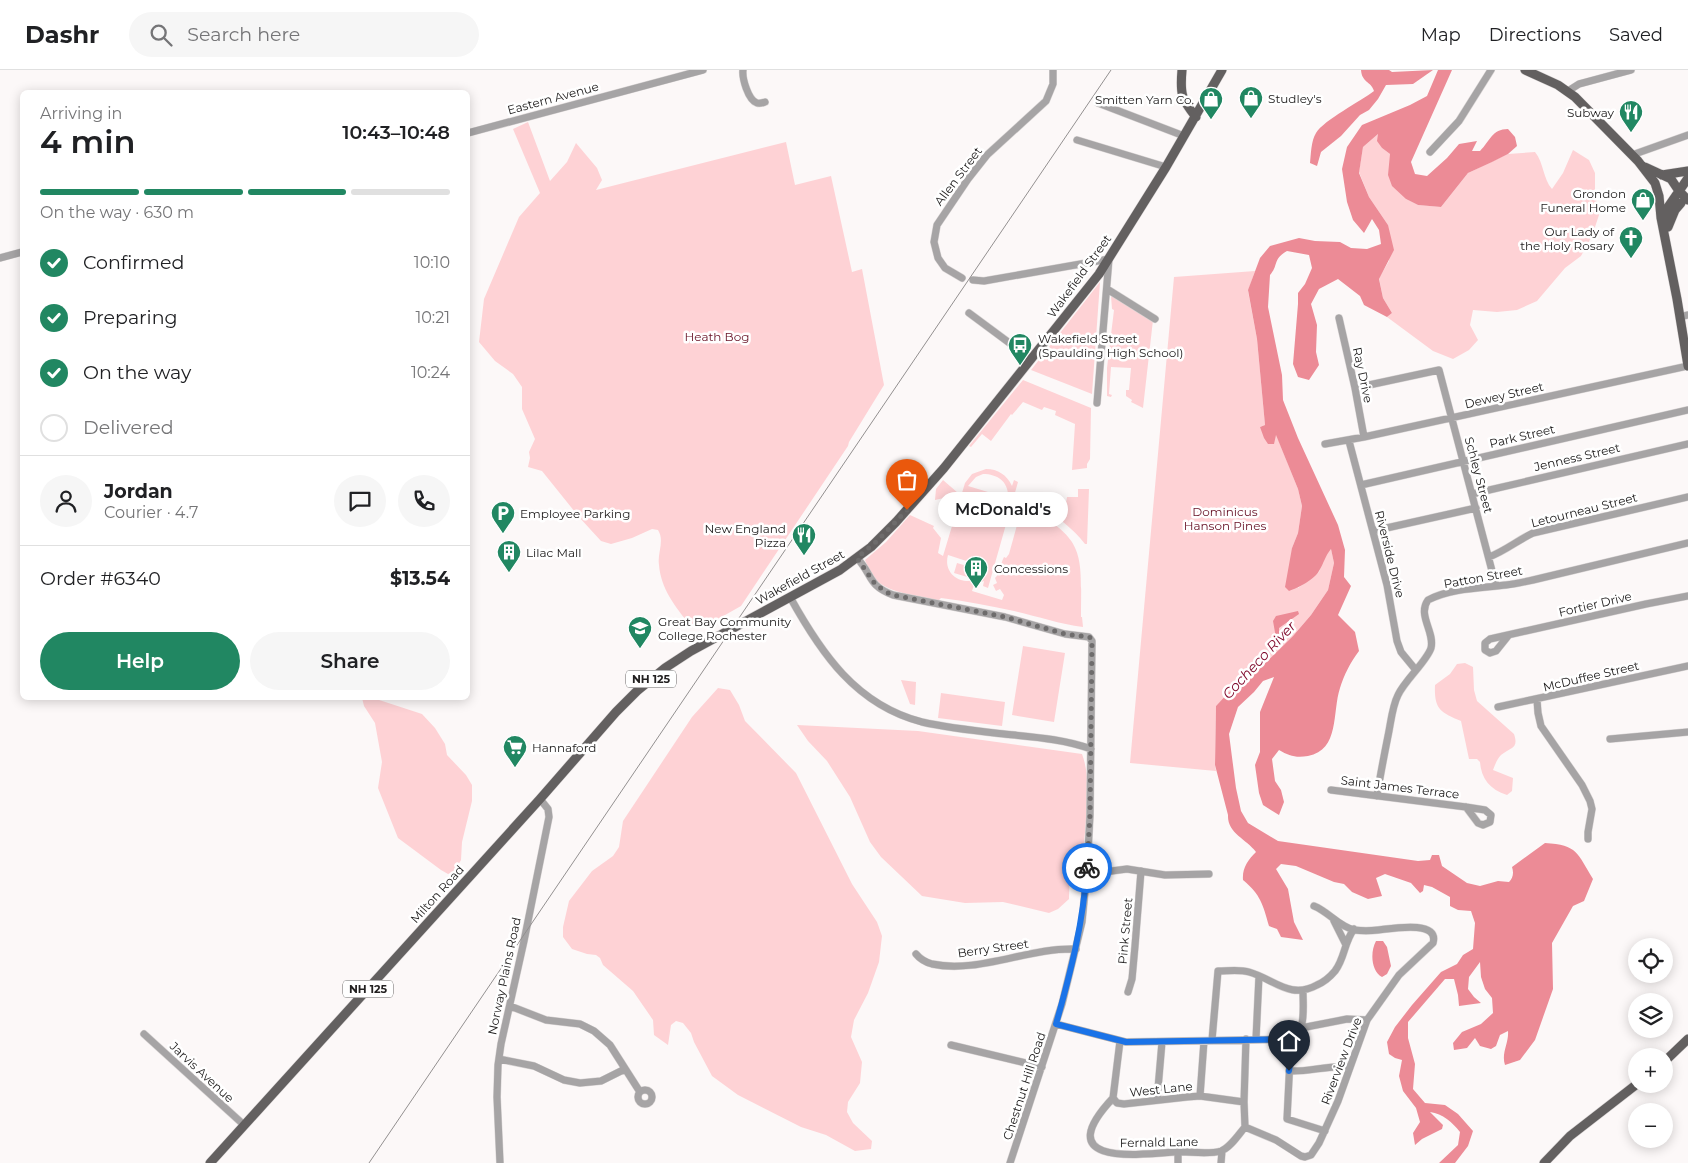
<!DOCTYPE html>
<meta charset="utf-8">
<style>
body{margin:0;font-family:Montserrat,sans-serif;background:#f6f6f6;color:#202124;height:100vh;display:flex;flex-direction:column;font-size:19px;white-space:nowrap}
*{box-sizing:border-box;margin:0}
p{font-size:16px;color:#757577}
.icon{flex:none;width:28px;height:28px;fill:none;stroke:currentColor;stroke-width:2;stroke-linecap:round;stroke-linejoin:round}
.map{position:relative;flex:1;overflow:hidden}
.panel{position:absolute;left:20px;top:20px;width:450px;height:610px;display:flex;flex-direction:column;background:#fff;border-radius:8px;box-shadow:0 2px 12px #0003}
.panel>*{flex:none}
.buttons{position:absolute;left:1628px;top:868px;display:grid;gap:10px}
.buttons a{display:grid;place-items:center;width:45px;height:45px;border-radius:50%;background:#fff;box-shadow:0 2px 12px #0003;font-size:25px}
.pin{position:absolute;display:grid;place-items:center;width:42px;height:42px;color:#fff;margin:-51px -21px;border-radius:50% 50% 50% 0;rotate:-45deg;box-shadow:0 0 5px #0007}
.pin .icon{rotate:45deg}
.courier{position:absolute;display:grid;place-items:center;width:50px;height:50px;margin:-25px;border:4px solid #1a73e8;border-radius:50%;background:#fff;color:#222;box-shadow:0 1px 6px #0007}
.bubble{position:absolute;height:35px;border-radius:18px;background:#fff;box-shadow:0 2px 12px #0003;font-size:16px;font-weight:600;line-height:35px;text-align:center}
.headline em{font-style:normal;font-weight:600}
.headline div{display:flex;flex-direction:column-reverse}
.headline{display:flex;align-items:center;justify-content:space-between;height:85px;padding:0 20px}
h1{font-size:32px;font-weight:600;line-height:38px}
.bar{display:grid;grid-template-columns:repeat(4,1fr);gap:8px 5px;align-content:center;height:60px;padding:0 20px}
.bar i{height:6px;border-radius:4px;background:#e0e0e0}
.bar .on{background:#218762}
.bar p{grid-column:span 4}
.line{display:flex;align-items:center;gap:12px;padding:0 20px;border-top:1px solid #e0e0e0}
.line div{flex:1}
.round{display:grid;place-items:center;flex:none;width:52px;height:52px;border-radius:26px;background:#f6f6f6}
ol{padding:0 20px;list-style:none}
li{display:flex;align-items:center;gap:15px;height:55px}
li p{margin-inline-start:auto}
li .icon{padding:5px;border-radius:50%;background:#218762;color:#fff;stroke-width:4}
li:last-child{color:#757577}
li i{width:28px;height:28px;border:2px solid #e0e0e0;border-radius:50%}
.button{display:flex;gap:10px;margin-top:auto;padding:10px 20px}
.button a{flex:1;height:58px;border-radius:30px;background:#218762;color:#fff;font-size:20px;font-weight:600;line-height:58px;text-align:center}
.button a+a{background:#f6f6f6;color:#202124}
header{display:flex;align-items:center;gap:30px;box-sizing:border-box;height:70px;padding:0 25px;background:#fff;border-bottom:1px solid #e0e0e0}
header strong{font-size:24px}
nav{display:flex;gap:28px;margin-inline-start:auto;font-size:18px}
.search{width:350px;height:45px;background:#f6f6f6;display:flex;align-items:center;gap:12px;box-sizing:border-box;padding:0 18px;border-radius:28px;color:#757577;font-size:19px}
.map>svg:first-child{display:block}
</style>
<header>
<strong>Dashr</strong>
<div class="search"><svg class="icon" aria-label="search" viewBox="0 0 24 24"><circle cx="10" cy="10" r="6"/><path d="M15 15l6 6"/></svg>Search here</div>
<nav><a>Map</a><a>Directions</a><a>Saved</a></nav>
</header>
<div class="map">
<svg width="1688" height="1093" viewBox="0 0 1688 1093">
<rect width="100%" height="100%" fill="#fcf8f8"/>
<path fill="#fed2d5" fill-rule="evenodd" d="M528 52 550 111 567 92 576 73 597 98 602 110 596 120 786 72 795 115 831 106 852 202 862 199 884 315 849 372 848 376 741 536 711 553 689 554C675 536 661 519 659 495 657 483 665 471 658 460L652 459 632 468 611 474 601 471 579 447 542 401 528 397 530 388 529 382 535 369 522 339V317L513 304 495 291 479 272 484 229 519 147 540 123 513 59Z
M1378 64 1382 78 1390 84 1406 129 1418 135 1441 137 1468 103 1508 84 1535 82C1544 93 1543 109 1552 119L1563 103 1573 80 1589 90 1595 103V123L1599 145 1592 166 1581 186 1565 198 1537 231 1517 240 1497 242 1473 240 1470 255 1478 270 1469 280 1453 289 1433 281 1387 247 1392 243 1383 228 1379 208 1389 191 1388 155 1369 127 1359 102 1363 77Z
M1255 201 1248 221 1257 269 1265 355 1260 357 1276 364 1298 419 1302 436 1298 463 1292 478 1298 518 1319 502 1324 487 1331 479 1334 493 1328 520 1311 545 1293 566 1246 612 1228 623 1216 636 1215 695 1216 701 1130 693 1174 207Z
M1100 212 1092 324 1031 300Z
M1111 226 1153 250 1143 338 1131 332 1132 330 1126 326V320H1129L1131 298 1111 297 1109 324 1112 325 1111 327 1107 326V298L1114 240 1112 239Z
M1023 310 1091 338 1090 389 1087 394V398L1072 400 1075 354 1055 345 1056 341 1044 337 1042 340 1023 332 1012 345 1011 344 991 371 982 364 971 377 969 376Z
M986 399C998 399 1007 405 1012 416L1014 410 1018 412 988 518 983 516 984 511 974 515 972 521 1002 530 1004 525 1000 519 996 521 993 515 997 513 995 508C1001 503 1000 494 1004 487L1006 488 1009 484 1022 437 1027 438C1087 469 1081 485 1081 547H1082L1083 557C1059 554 1037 546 1014 541 990 536 965 531 941 528L938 531C920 527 891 523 877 511 871 507 868 497 865 490L886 472 910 445 934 456 933 458 941 468 938 483 943 486 965 413 972 404ZM983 404C998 404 1009 412 1008 428L968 416 976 407ZM948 485 988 498C976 522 941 510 948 485Z
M943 410 958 423 957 425 935 430 936 419Z
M1078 419H1089L1087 474H1085C1071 456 1054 444 1033 434V432L1066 433 1067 427H1078Z
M957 493 977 499 974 509 954 503Z
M1023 576 1065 583 1054 652 1012 645Z
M1465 593 1473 597 1474 620 1477 631 1514 664C1519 679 1511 677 1501 685 1497 689 1495 695 1493 700L1513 708 1512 721 1507 725C1490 720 1481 708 1480 692L1477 689H1469L1461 651C1440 642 1434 639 1435 615L1450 604 1457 594Z
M901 610 916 612 915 635 910 634Z
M718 618 730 620 739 635 745 651 796 703 852 814 877 852 882 866 879 892 868 923 854 950 851 967 862 992 860 1013 848 1032 847 1042 853 1053 872 1071 871 1079 855 1081 826 1065 801 1057 738 1025 712 1006 694 972 691 963 683 953 676 951 671 955 668 975 654 965 653 950 633 921 603 895 600 888 596 885 587 884 572 879 563 867V857L569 831 592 801 613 786 619 777 623 751 692 647Z
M941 623 1005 632 1002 656 938 648Z
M362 628H373L422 644 435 658 445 674 447 685 466 705 472 715V731L462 772 461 790 454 802 448 804 441 800 398 768 378 718 382 692 375 653 364 636Z
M797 655 918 661 1082 684C1093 713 1085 754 1083 785 1067 801 1070 807 1069 829L1058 839 1049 843 1003 832 965 833 922 826 881 787 870 772 850 727 827 691 808 671Z"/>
<path fill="#ec8b96" d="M1361 0H1389L1392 2 1433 0 1413 14 1386 15 1378 29 1369 40 1360 45 1341 66 1321 82 1317 96 1310 93C1311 84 1311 71 1316 63 1324 50 1361 31 1374 21 1371 11 1362 13 1361 0Z
M1438 0H1452L1411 92 1415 104 1427 106 1447 88 1459 74 1477 71 1472 81H1480C1490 71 1492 59 1508 59L1515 67 1517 76 1508 84 1492 92 1468 103 1441 137 1418 135 1406 129 1392 116 1388 105 1390 84 1382 78 1377 71 1378 64 1363 77 1359 103 1369 127 1388 155 1394 180 1379 209 1383 228 1392 243 1387 247 1364 235 1360 226 1338 209 1319 219 1311 234 1317 255 1316 282 1319 295 1309 310 1298 307 1293 294 1298 234V223L1305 214 1312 198 1309 185 1287 181C1272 190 1279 195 1270 205L1268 237 1282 305 1283 330 1298 368 1338 455 1345 480 1344 507 1351 516 1338 545 1355 562 1359 581C1350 593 1344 605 1340 618 1332 642 1340 680 1308 686 1296 688 1289 686 1279 680L1272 689 1275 711 1281 720 1284 732 1279 745 1263 735 1259 723 1255 695 1260 682V642L1274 607 1263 611 1254 622 1238 637 1229 664 1236 718 1241 741 1248 753 1278 771 1418 791 1430 790 1432 785H1439L1442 796 1467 813 1480 816 1498 811 1509 812C1513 808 1514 803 1512 797L1545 773C1578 775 1577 783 1593 809L1584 831 1573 836 1552 873 1553 919 1535 970 1520 990 1505 995C1501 983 1509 973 1508 961L1500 965 1496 976 1491 979 1480 976 1475 968 1467 978 1454 980 1453 973 1462 962 1481 954 1493 943 1492 928 1485 919 1481 907 1480 892 1469 907 1468 919 1474 927 1481 933 1459 936 1458 925 1454 909H1445L1408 952V968L1415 994 1413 1019 1425 1033 1445 1035 1458 1044 1473 1061 1468 1076 1455 1093H1439L1458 1075 1460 1062C1452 1052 1443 1044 1430 1042L1443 1055 1442 1059 1422 1069 1415 1075 1413 1063 1420 1052 1416 1038 1403 1021 1399 1006 1402 990 1395 988 1389 984 1387 972 1395 957 1412 935 1441 902 1457 894 1463 885 1473 879 1475 853 1471 841 1458 840 1450 836V827L1432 817 1424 815 1423 821 1420 823 1411 813 1385 804 1376 808 1382 826 1368 829 1352 822 1344 814 1334 812 1296 796 1281 794 1276 799 1288 819 1294 852 1303 870 1281 867 1277 859 1269 856C1263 835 1261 825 1243 810 1242 798 1248 790 1256 782 1246 769 1227 763 1228 745L1215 695 1216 636 1228 623 1246 612 1293 566 1311 545 1328 520 1334 493 1331 479C1325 486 1324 493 1319 501 1315 509 1298 518 1289 521L1285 517 1292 478 1298 463 1302 436 1298 419 1276 365 1274 374H1268L1264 368 1260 357 1265 355 1257 269 1248 220 1260 188 1270 176 1299 168 1315 171 1340 172 1351 178 1367 179 1381 174 1379 160 1372 149 1364 163 1353 150 1347 132 1342 99 1347 77 1362 55 1410 35 1427 26Z
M1298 541 1299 544 1279 558V567L1276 568 1273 551 1276 546Z
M1376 871H1383L1387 877 1391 896 1387 904 1382 907C1371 901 1370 882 1376 871Z"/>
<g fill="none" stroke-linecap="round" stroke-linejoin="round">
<g stroke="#d9d5d5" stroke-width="8">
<path id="minor" d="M743 0C742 8 748 30 757 33 760 34 762 33 765 32
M1568 21 1579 14 1631 0
M1098 33 1184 66
M468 63 703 0
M1077 70 1166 97
M1430 82 1459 51 1491 0
M1632 85 1688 65
M0 188 22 182
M962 208 945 198 938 188 934 172 937 155 968 109 987 85 1046 31 1053 14V0
M973 210 984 211 1109 189 1097 333
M1107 219 1155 249
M969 243 1031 289
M1680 247 1688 245
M1339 248 1355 318 1364 367
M1355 318 1439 300 1496 516
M1349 371 1387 515 1397 571 1401 582 1415 599
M1325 374 1364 367 1688 296
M1361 415 1688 340
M1472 424 1688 374
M1373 461 1476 438
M1489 487C1505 481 1518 470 1533 463L1688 427
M857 488C873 505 867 515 893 525L1005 547 1065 564 1089 567 1092 571 1090 745 1087 801 1082 852 1062 934 1010 1093
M790 527C821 583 856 635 922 652 948 658 977 661 1004 664 1033 667 1064 669 1091 679
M1508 566 1496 581 1490 583 1485 580V573L1490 569 1646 534 1688 526
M1537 630 1538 643 1541 656 1582 715 1590 731 1592 739 1588 762V769
M1498 637 1688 596
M1610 669 1688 662
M1331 720 1466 737 1485 740 1491 745 1490 752 1483 755 1478 753 1466 737
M1377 726C1380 706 1384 686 1388 666 1391 652 1392 637 1398 625 1405 610 1427 591 1431 578 1435 562 1417 545 1428 530 1451 518 1481 518 1506 515 1515 514 1524 512 1533 510L1688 473
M1087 801 1104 802 1127 799 1165 805 1209 804
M1334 851 1346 875
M916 884C920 889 925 892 932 894 978 904 1029 877 1076 879
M1128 922 1132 909 1135 876 1141 801
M510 936 546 950 580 954 594 961 610 975 640 1022
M1056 954 1126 972 1293 969C1306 960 1303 936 1303 921
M1301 958 1347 949 1367 950
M144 964 244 1055
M1256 969 1259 906
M1293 969 1290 989 1287 1049 1325 1061
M1212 970 1218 901C1228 901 1239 899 1249 902 1274 909 1290 930 1317 915 1324 912 1330 907 1335 901 1345 888 1344 872 1354 859
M951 975 1042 997
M499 989 534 996 564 1010 580 1013 601 1011 625 999
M1289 1001C1309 1002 1329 995 1349 997
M638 1027a7 7 0 1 1 14 0a7 7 0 1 1-14 0Z
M1200 1026 1204 971
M1113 1028C1052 1093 1128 1086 1175 1082 1188 1081 1208 1085 1221 1081 1230 1078 1239 1064 1245 1057
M1113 1028 1117 1033 1124 1034 1187 1027 1200 1026 1244 1032
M1113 1028 1120 971
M1157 1030 1162 972
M1245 1057 1276 1070 1301 1086 1305 1087 1311 1085 1319 1073 1338 1031 1367 950 1399 905 1433 873C1440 849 1389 859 1378 860 1370 861 1362 861 1354 860 1338 856 1329 842 1314 836
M1245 1057 1244 1032 1246 969
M500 1093 497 1027 498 995 501 974 524 871 549 747 548 739 540 729
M1178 1093V1082
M1221 1093 1222 1081"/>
</g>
<g stroke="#d9d5d5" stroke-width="10">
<path id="major" d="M1182 0C1180 23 1181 29 1196 47
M1525 0 1558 15 1575 27 1638 91 1655 113 1659 126 1661 148 1677 229 1688 296
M1645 97 1671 109 1679 121 1688 130
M1662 105 1688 101
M1664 152 1668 137 1688 108
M1668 157 1675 140 1681 133
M1664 992 1688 969
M210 1093 540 729 616 642 637 621 665 598 691 581 840 500 871 477 896 452 944 398 1099 204 1166 97 1222 0
M1544 1093 1570 1066 1637 1014"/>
</g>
<use href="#minor" stroke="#a6a4a5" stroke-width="7"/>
<use href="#major" stroke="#636060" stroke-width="9"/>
<path stroke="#939090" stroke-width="1" d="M369 1093 1111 0"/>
</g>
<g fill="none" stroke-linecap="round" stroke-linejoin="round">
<path stroke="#6e6c6c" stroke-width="5" stroke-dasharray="0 9" d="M907 440 878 470 857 488 875 514 886 522 893 525 1005 547 1065 564 1089 567 1092 569 1090 745 1087 798"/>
<path stroke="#1a73e8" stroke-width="6" d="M1087 798C1083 854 1071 901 1056 954L1126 972 1293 969 1289 1001"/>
</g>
<defs>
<g id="shop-pin" transform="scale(1.25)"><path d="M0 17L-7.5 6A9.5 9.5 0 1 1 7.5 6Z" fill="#218762" stroke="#fff"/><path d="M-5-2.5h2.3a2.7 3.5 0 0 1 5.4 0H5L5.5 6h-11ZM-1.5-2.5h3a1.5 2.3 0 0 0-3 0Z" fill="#fff"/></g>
<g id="restaurant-pin" transform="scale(1.25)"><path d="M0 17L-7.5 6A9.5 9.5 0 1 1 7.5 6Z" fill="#218762" stroke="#fff"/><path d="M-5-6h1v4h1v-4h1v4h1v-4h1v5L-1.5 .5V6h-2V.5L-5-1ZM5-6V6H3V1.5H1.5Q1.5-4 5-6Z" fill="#fff"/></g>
<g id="church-pin" transform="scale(1.25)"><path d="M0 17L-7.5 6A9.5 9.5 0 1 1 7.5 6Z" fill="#218762" stroke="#fff"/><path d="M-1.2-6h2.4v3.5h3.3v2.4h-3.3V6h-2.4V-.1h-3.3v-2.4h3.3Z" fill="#fff"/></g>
<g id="bus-pin" transform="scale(1.25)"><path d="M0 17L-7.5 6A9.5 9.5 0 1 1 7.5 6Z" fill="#218762" stroke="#fff"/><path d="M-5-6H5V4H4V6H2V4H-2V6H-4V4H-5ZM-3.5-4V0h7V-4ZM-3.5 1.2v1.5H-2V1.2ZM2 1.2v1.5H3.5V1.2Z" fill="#fff"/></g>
<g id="parking-pin" transform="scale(1.25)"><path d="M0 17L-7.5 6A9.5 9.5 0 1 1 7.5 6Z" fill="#218762" stroke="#fff"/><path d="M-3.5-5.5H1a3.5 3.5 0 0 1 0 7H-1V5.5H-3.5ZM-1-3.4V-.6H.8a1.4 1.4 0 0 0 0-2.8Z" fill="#fff"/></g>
<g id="building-pin" transform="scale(1.25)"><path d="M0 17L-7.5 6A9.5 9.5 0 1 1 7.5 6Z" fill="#218762" stroke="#fff"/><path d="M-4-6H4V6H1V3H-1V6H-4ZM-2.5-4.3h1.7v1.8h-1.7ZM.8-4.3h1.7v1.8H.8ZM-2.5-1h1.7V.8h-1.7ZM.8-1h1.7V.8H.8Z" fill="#fff"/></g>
<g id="university-pin" transform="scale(1.25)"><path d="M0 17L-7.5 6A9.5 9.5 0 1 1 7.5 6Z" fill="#218762" stroke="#fff"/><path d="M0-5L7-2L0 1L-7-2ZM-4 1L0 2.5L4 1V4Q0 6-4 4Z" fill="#fff"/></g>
<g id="supermarket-pin" transform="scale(1.25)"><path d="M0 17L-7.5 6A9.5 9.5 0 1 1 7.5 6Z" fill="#218762" stroke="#fff"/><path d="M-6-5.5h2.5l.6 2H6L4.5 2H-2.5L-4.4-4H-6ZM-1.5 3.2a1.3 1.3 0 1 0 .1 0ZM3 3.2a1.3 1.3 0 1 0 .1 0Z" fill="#fff"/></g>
</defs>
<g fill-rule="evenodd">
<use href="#shop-pin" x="1251" y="28"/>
<use href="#shop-pin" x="1211" y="29"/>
<use href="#restaurant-pin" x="1631" y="42"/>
<use href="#shop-pin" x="1643" y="130"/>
<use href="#church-pin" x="1631" y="168"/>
<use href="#bus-pin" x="1020" y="275"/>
<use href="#parking-pin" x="503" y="443"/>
<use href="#restaurant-pin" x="804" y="465"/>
<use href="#building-pin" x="509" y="482"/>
<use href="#building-pin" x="976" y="498"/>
<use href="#university-pin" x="640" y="558"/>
<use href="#supermarket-pin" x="515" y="677"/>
</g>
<g text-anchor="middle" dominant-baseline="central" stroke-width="5" stroke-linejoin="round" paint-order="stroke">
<g fill="#fff" stroke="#646363" stroke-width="1">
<rect x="626" y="600.5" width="50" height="17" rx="4"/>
<rect x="343" y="910.5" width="50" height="17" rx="4"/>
</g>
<g font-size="11" font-weight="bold" fill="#222020">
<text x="651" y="609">NH 125</text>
<text x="368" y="919">NH 125</text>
</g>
<g font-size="12" fill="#222020" stroke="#fff">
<text transform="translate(553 28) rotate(-15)">Eastern Avenue</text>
<text transform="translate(958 106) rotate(-53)">Allen Street</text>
<text transform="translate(1079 206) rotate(-54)">Wakefield Street</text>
<text transform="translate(1363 305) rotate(78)">Ray Drive</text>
<text transform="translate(1504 325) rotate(-13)">Dewey Street</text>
<text transform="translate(1522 366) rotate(-13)">Park Street</text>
<text transform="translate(1577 387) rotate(-13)">Jenness Street</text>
<text transform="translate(1479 405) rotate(75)">Schley Street</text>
<text transform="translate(1584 440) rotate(-14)">Letourneau Street</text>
<text transform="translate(1390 484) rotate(76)">Riverside Drive</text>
<text transform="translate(800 507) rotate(-29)">Wakefield Street</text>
<text transform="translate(1483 507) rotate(-10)">Patton Street</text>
<text transform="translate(1595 534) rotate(-13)">Fortier Drive</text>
<text transform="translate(1591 606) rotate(-13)">McDuffee Street</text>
<text transform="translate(1400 717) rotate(7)">Saint James Terrace</text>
<text transform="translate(437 824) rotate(-48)">Milton Road</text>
<text transform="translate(1125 861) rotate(-85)">Pink Street</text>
<text transform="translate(993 878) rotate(-8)">Berry Street</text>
<text transform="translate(504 906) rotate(-78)">Norway Plains Road</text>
<text transform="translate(1341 991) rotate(-69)">Riverview Drive</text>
<text transform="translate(202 1002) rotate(43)">Jarvis Avenue</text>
<text transform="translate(1024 1016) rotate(-72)">Chestnut Hill Road</text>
<text transform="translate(1161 1019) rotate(-6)">West Lane</text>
<text transform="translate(1159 1072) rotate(-1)">Fernald Lane</text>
</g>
<g font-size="12" fill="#222020" stroke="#fff" text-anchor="start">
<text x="1268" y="28">Studley's</text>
<text x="1194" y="29" text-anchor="end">Smitten Yarn Co.</text>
<text x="1614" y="42" text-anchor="end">Subway</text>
<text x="1626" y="123" text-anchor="end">Grondon<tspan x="1626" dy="14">Funeral Home</tspan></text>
<text x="1614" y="161" text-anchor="end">Our Lady of<tspan x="1614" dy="14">the Holy Rosary</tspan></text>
<text x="1038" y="268">Wakefield Street<tspan x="1038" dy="14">(Spaulding High School)</tspan></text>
<text x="520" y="443">Employee Parking</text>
<text x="786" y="458" text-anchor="end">New England<tspan x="786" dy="14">Pizza</tspan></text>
<text x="526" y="482">Lilac Mall</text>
<text x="994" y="498">Concessions</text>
<text x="658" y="551">Great Bay Community<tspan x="658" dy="14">College Rochester</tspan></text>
<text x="532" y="677">Hannaford</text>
</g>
<g font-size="12" fill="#661024" stroke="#fff">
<text x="717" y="266">Heath Bog</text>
<text x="1225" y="441">Dominicus<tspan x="1225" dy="14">Hanson Pines</tspan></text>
</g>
<g font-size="14" font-style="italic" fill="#80092c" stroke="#fff">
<text transform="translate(1259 590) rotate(-47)">Cocheco River</text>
</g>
</g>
</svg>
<div class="buttons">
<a><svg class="icon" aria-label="locate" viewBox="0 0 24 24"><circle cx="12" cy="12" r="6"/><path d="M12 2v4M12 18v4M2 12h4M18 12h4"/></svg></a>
<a><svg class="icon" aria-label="layers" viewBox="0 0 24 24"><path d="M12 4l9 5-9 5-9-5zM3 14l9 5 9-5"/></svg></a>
<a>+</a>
<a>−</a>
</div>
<div class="pin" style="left:907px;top:440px;background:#ea580c"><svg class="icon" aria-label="bag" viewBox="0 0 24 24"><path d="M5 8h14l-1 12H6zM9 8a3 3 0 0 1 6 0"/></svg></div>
<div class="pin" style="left:1289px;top:1001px;background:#1f2937"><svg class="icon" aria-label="home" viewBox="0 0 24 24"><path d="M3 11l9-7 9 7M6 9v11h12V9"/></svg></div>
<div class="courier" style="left:1087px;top:798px"><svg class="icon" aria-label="bike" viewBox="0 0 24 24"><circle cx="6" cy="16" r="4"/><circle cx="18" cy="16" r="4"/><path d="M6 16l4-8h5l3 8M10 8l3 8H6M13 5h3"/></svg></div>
<div class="bubble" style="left:938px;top:422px;width:130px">McDonald's</div>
<section class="panel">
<div class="headline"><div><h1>4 min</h1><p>Arriving in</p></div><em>10:43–10:48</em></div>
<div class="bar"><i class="on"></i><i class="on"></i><i class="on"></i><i></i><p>On the way · 630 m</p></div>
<ol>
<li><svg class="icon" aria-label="check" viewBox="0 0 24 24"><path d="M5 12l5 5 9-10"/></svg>Confirmed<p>10:10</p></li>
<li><svg class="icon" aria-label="check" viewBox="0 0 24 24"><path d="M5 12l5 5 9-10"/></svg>Preparing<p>10:21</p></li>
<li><svg class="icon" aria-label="check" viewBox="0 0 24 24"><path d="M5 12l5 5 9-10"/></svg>On the way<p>10:24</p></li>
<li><i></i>Delivered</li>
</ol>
<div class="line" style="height:90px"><a class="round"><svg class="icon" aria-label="person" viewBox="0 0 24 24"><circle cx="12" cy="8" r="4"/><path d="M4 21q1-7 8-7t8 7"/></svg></a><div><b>Jordan</b><p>Courier · 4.7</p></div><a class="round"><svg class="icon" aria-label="chat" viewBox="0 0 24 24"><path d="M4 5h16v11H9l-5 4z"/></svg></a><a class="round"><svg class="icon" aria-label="phone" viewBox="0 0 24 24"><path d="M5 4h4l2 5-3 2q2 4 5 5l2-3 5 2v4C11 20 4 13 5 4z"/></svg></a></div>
<div class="line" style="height:65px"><div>Order #6340</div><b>$13.54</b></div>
<div class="button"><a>Help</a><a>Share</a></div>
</section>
</div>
